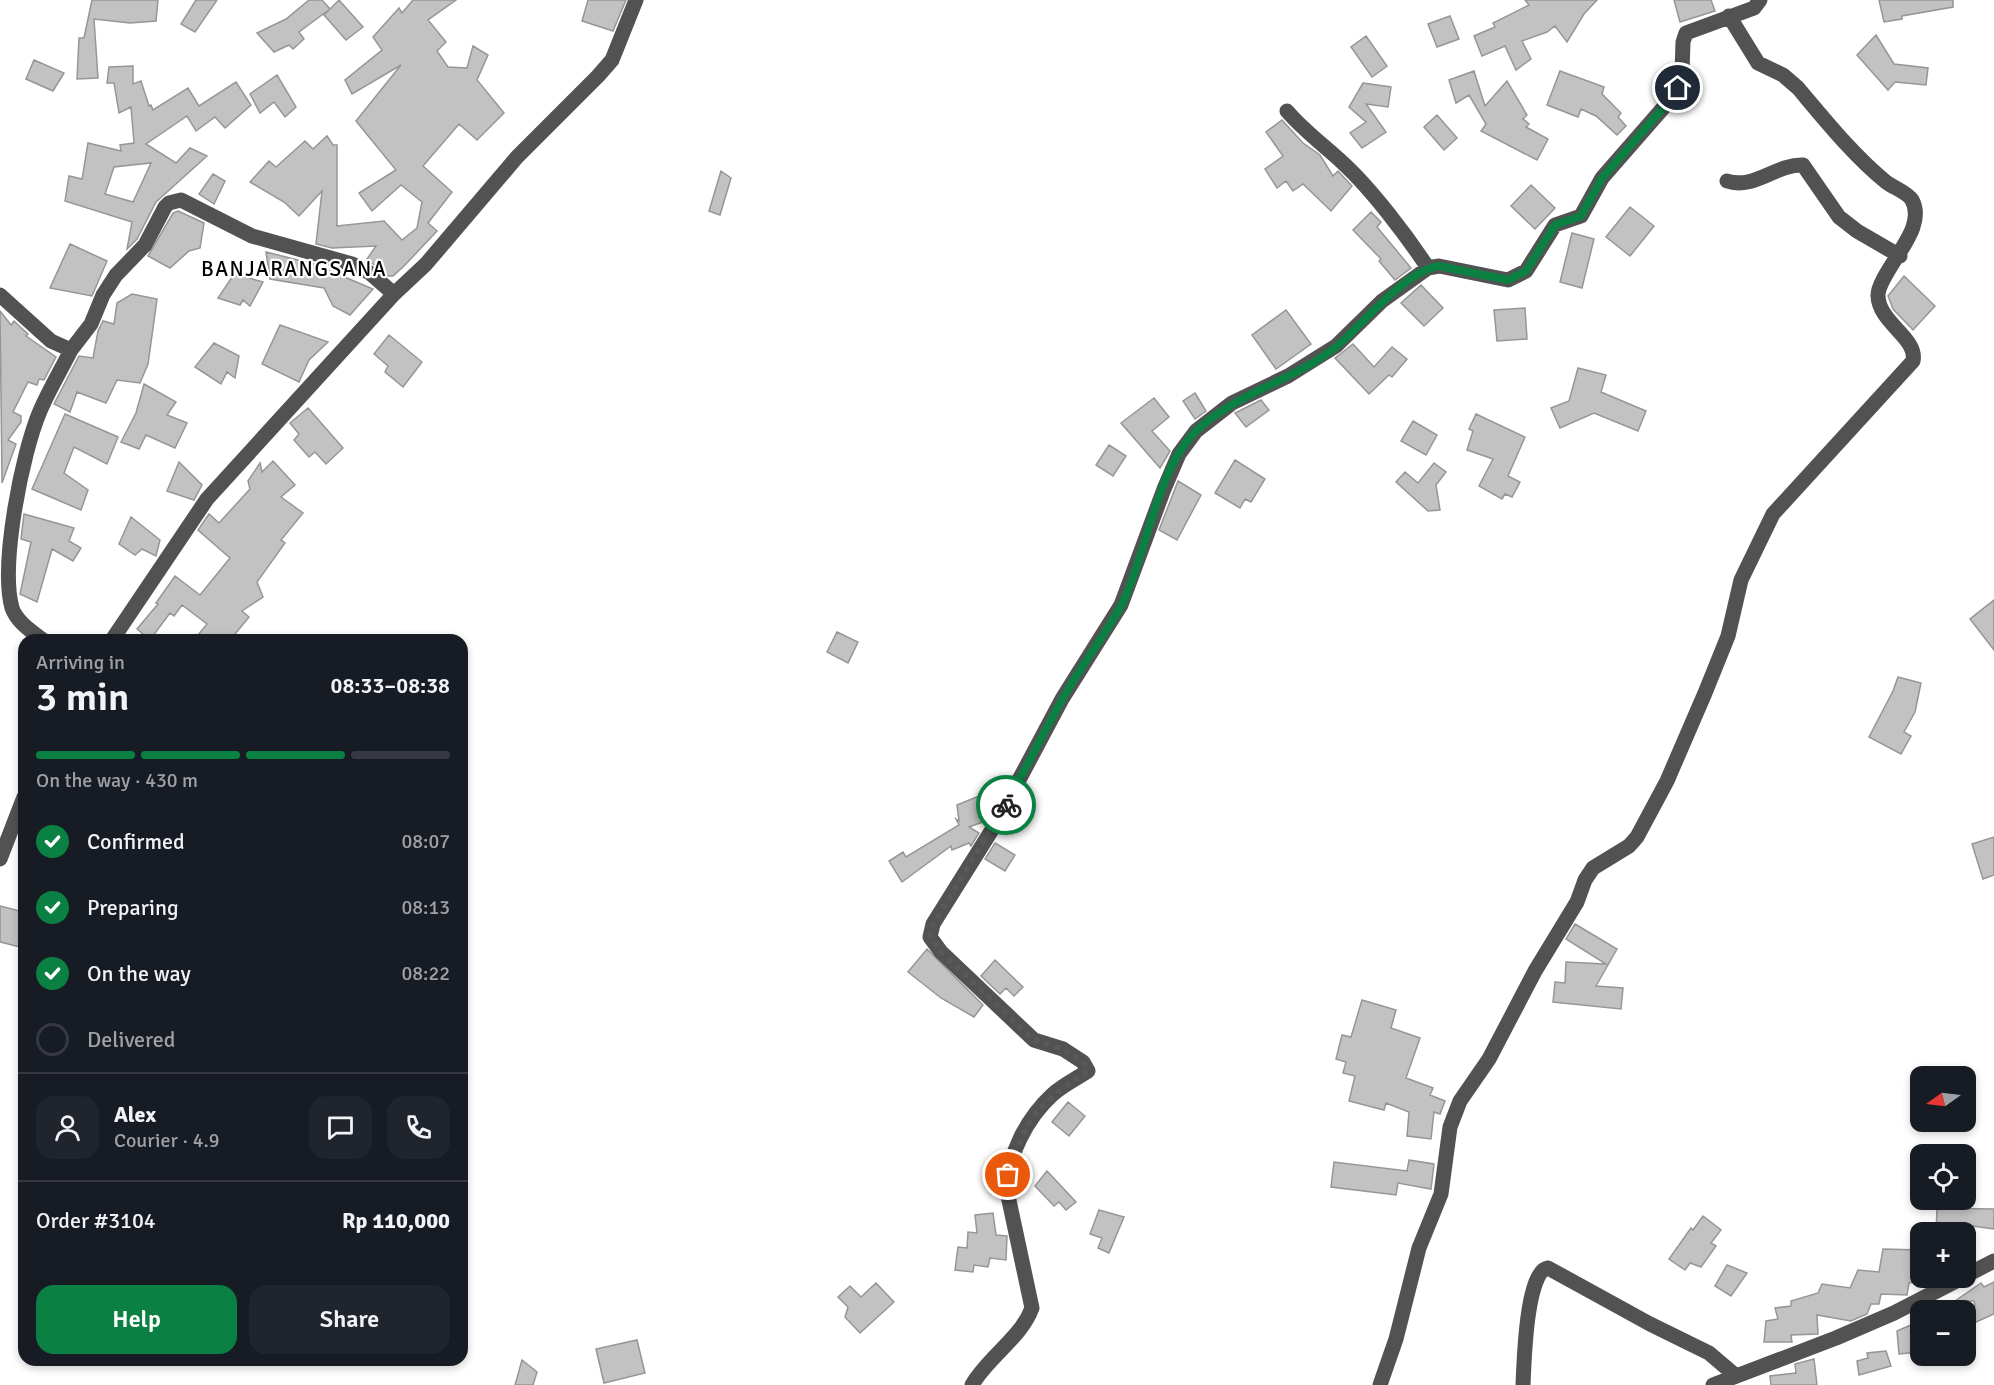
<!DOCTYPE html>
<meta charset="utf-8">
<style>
body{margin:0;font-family:Signika,sans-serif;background:#20242c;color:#f1f3f6;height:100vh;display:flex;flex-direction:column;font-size:22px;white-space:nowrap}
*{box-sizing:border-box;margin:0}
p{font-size:20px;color:#9ea1a6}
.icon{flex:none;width:33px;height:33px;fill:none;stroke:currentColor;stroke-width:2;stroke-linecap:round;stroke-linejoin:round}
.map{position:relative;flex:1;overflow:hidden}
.drawer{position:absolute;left:18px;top:634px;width:450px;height:732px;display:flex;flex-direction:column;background:#171b24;border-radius:18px;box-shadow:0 3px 9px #0003}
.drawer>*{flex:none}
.needle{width:39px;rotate:256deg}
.buttons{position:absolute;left:1910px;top:1066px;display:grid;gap:12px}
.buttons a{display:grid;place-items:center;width:66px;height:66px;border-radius:12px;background:#171b24;box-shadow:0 3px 9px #0003;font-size:30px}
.pin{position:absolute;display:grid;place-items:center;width:51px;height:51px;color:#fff;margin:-26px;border:3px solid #fff;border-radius:50%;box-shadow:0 2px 6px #0007}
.courier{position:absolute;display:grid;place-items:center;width:60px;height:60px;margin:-30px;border:4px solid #0b8043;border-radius:50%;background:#fff;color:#222;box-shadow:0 2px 8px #0007}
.headline em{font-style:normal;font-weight:600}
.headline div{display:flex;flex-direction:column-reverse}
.headline{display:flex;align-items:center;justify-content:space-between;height:102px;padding:0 18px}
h1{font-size:39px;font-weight:600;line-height:45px}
.bar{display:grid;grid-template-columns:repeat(4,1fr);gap:9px 6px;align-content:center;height:72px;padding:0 18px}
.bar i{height:8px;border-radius:4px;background:#363941}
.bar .active{background:#0b8043}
.bar p{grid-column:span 4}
.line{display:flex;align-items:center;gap:15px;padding:0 18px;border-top:2px solid #363941}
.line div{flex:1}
.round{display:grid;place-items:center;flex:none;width:63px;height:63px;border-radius:18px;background:#20242c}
ol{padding:0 18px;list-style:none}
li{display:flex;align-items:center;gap:18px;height:66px}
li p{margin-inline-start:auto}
li .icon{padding:6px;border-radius:50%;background:#0b8043;color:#fff;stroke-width:4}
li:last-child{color:#9ea1a6}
li i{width:33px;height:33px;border:3px solid #363941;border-radius:50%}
.cta{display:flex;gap:12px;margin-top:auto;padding:12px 18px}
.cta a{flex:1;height:69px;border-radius:18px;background:#0b8043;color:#fff;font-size:24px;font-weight:600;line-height:69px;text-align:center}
.cta a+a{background:#20242c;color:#f1f3f6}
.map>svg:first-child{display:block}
</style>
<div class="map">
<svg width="1994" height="1385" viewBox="0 0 1994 1385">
<rect width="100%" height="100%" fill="#fff"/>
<path fill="#c2c2c2" stroke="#969696" stroke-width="1.5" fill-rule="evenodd" d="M92 0H158L156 21 130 23 94 19 98 78 77 79 79 38H84Z
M196 0H217L195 32 181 24Z
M309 0H322L330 9 299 32 304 39 293 49 289 45 274 52 257 33 286 19Z
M339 0 363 27 346 40 324 15Z
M413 0H456L428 20 446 42 437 51 448 67 467 68 473 46 488 55 477 80 504 113 477 140 459 124 423 166 452 192 428 223 437 231 404 266 393 276H388L367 259 376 246 332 248 316 244 322 191 299 216 284 202 250 182 269 161 276 167 305 141 313 149 327 136 333 145H337V226L384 221 402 240 417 228 422 202 401 185 372 211 359 193 396 170 356 121 401 65 352 94 345 80 382 50 373 37 399 8 402 13Z
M588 0H626L613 31 582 21Z
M1525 0H1597L1584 14 1567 42 1555 26 1547 32 1522 41 1531 59 1516 70 1505 46 1482 56 1474 36 1495 27 1493 23 1529 5Z
M1674 0H1711L1715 11 1680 22Z
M1879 0H1953V7L1902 16V19L1884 22Z
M1450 16 1459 39 1437 47 1428 24Z
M1876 35 1894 64 1928 68 1926 85 1895 82 1888 90 1857 55Z
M1366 36 1387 66 1372 77 1351 47Z
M34 60 64 73 53 91 26 79Z
M133 66V84L141 81 149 106 151 105 153 110 188 88 199 106 236 82 251 105 225 128 215 117 196 131 187 116 146 144 176 163 190 148 207 156 156 202 137 239 127 249 132 222 65 201 69 176 82 179 88 143 121 151 120 145 134 143 131 107 119 113 114 83H107L109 67ZM151 163 133 202 105 194 114 167Z
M1474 71 1485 106 1507 81 1527 115 1523 119 1529 124 1526 127 1548 139 1537 160 1481 131 1486 124 1469 95 1456 103 1449 80Z
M1560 71 1604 87 1602 94 1621 113 1618 117 1626 126 1617 135 1596 116 1581 109 1578 117 1547 105Z
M277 75 296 107 285 117 274 102 260 113 250 94Z
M1363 83 1391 87 1388 107 1366 104 1386 132 1362 148 1350 133 1366 122 1349 107Z
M1437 115 1457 138 1444 150 1424 127Z
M1282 120 1303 143 1320 155 1333 176 1338 171 1352 186 1331 211 1303 184 1293 191 1286 181 1277 188 1265 169 1283 156 1266 132Z
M721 171 731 178 720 215 709 211Z
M213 174 225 181 214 204 199 194Z
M1531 185 1555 208 1535 229 1511 206Z
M1630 207 1654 226 1630 256 1606 237Z
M178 211 204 223 200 248 189 251 170 268 148 256 173 213Z
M1371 212 1381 222 1377 227 1411 268 1395 280 1379 261 1381 259 1353 230Z
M1572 233 1594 239 1582 288 1560 282Z
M70 244 107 261 92 296 50 288Z
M266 252 314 264 373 289 350 315 333 306 324 288 270 279Z
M234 274 263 282 250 306 243 300 240 305 218 298Z
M1904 276 1935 306 1913 330 1893 309 1888 296Z
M1421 285 1443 308 1424 326 1401 303Z
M132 294 157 299 148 364 140 383 117 380 106 403 77 392 70 412 54 404 79 356 93 358 98 331 103 321 114 324 117 303Z
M1525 308 1527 339 1497 341 1494 310Z
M1286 310 1311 344 1276 369 1252 335Z
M0 311 11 325 14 321 28 334 26 336 56 357 44 380 39 379 37 385 28 382 13 412 21 416V422L8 440 16 444 2 483Z
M280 325 328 342 309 360 299 382 262 364Z
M389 335 422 362 403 387 385 372 388 366 374 354Z
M214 343 239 356 235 378 227 372 221 384 195 367Z
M1353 344 1374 367 1392 347 1407 359 1392 377 1389 375 1369 394 1335 358Z
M1578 368 1606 375 1601 392 1646 411 1638 431 1594 413 1560 428 1551 408 1569 401Z
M144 384 176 402 167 415 187 423 175 448 146 435 139 449 121 442 136 413Z
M1195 393 1206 411 1195 419 1183 401Z
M1154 398 1169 417 1152 431 1170 451 1160 468 1121 423Z
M1261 400 1269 410 1246 427 1235 413Z
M308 408 343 448 326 464 315 452 309 457 294 440 299 434 290 423Z
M65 414 118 437 107 464 74 447 64 473 88 490 81 510 32 489Z
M1476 414 1525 437 1508 476 1520 482 1512 497 1505 494 1502 499 1479 486 1493 459 1467 450 1473 431 1469 429Z
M1413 421 1437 435 1426 455 1401 441Z
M1109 445 1126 456 1113 476 1096 465Z
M1235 460 1265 479 1251 502 1245 499 1240 508 1215 493Z
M273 461 295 485 281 497 303 513 281 540 285 543 257 582 263 597 242 611 249 617 230 640H206L198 635 207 624 182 605 174 616 170 613 150 640 137 629 158 604 156 603 175 576 200 595 230 558 198 530 209 514 219 523 250 489 248 481 260 463 262 472Z
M179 462 202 485 194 500 167 491Z
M1434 463 1446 472 1436 485 1440 510 1428 511 1396 482 1405 472 1418 483Z
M1178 481 1201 495 1177 540 1159 530Z
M24 514 74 528 69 541 81 548 73 561 52 549 37 602 20 594 31 542 21 539Z
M131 517 160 540 156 556 142 549 135 555 119 544Z
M1994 600V650L1970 619Z
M837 632 858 642 848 663 827 652Z
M1898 677 1921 683 1915 712 1904 732 1911 736 1901 754 1869 737 1893 691Z
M984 794 991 812 986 821 969 827 979 833 971 846 969 843 952 850 951 846 902 882 889 861 903 852 906 857 959 825 956 819 959 821 957 805Z
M1994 837V875L1983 879 1972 844Z
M995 843 1015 855 1005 871 985 859Z
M0 906 24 912V948L0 942Z
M1575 924 1617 949 1596 986 1623 988 1621 1009 1553 1002 1555 982 1565 983 1566 962 1606 964 1566 939Z
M927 949 983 1005 974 1017 941 998 908 972Z
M995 960 1023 987 1014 996 1006 988 1000 994 981 976Z
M1362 1000 1396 1010 1391 1028 1420 1038 1406 1078 1433 1088 1430 1095 1445 1101 1440 1114 1434 1112 1431 1139 1407 1136 1409 1112 1386 1103 1384 1110 1349 1101 1355 1076 1343 1073 1346 1062 1336 1059 1342 1035 1351 1037Z
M1068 1102 1085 1116 1069 1136 1052 1122Z
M1409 1160 1434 1164 1431 1189 1398 1183 1396 1195 1331 1187 1334 1162 1407 1171Z
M1047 1171 1076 1202 1066 1210 1059 1202 1054 1206 1035 1186Z
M1937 1208 1994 1209V1229L1965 1225 1964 1233H1936Z
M1099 1210 1124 1217 1109 1253 1098 1248 1102 1238 1090 1234Z
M993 1213 996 1235 1007 1236 1006 1260 990 1258 988 1267 974 1265 973 1272 955 1270 958 1247 967 1248 968 1232 977 1233 975 1215Z
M1703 1216 1721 1230 1711 1243 1716 1246 1701 1267 1690 1263 1685 1270 1669 1259 1691 1228 1693 1230Z
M1883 1249 1920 1250V1281L1909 1283 1907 1295 1881 1294 1879 1304H1871L1867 1314 1851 1321 1817 1315 1818 1334 1791 1335 1792 1342H1764L1766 1321 1778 1319 1775 1308 1791 1306V1301L1818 1293 1822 1284 1850 1288 1858 1270 1879 1272Z
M1727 1265 1747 1273 1731 1296 1715 1286Z
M1994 1282V1314L1965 1327V1309L1975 1307 1974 1301H1955L1981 1283 1984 1287Z
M876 1283 894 1302 860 1333 845 1317 848 1307 838 1297 850 1286 861 1297Z
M1920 1321V1352L1899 1354 1897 1331Z
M637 1340 645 1373 604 1383 596 1349Z
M1886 1351 1891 1366 1859 1375 1857 1361 1868 1358 1867 1353Z
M1814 1359 1817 1385H1771L1770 1376 1796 1373 1795 1364Z
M522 1360 537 1372 533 1385H515Z"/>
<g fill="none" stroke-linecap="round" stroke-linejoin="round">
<path stroke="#525252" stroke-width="15" d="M1287 111C1304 131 1325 146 1344 164 1372 190 1407 236 1428 268L1439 266 1508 280 1526 271 1555 225 1581 216 1602 178 1671 99 1682 73 1683 42 1686 33 1754 8 1760 0
M1727 181C1754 190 1776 164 1803 165L1839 217 1857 231 1900 256
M0 295 51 341 71 350 91 324 103 295 116 275 145 245 165 207 169 203 181 200 252 236 352 264 370 273 394 294
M43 640C31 631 17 622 12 608 0 565 22 453 40 411 49 390 61 370 71 350
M112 640 207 499 394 294 426 264 517 157 598 76 612 60 636 0
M0 859 24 797
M1965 1276 1994 1261
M972 1385C988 1357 1021 1338 1032 1308L1007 1191C1007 1156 1027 1118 1052 1095 1063 1085 1076 1079 1088 1071L1083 1062 1063 1049 1034 1040 941 952 930 937 933 924 995 825 1062 699 1121 605 1164 489 1179 454 1196 431 1232 403 1288 376 1336 346 1382 301 1428 268
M1380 1385 1396 1339 1419 1248 1441 1194 1450 1127 1460 1101 1489 1059 1535 971 1577 902 1585 880 1593 868 1629 846 1637 837 1667 781 1705 693 1728 636 1741 580 1773 514 1913 361C1918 338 1879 323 1878 296 1877 280 1907 247 1913 227 1916 218 1917 209 1912 200 1907 192 1894 188 1886 182 1853 155 1825 120 1798 88L1783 75 1758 63 1729 16
M1523 1385C1524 1364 1526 1271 1548 1268L1650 1324 1709 1353 1736 1376
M1713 1385 1836 1338 1894 1313 1962 1278"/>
</g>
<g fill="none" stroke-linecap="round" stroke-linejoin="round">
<path stroke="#595959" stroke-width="6" stroke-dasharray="0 10.8" d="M1006 805 933 924 930 937 941 952 1034 1040 1063 1049 1083 1062 1088 1071C1036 1106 1028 1114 1008 1175"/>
<path stroke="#0b8043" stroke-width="8" d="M1006 805C1025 770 1042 735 1062 700 1080 667 1104 637 1122 604 1147 554 1156 469 1197 430 1238 392 1294 381 1337 346 1363 324 1405 271 1439 266L1508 280 1526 271 1555 225 1581 216 1602 178 1671 99 1678 88"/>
</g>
<g text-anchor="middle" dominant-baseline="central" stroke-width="4.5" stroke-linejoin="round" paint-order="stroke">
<g font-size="21" letter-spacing="1.5" fill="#000" stroke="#fff">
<text x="294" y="269">BANJARANGSANA</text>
</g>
</g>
</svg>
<div class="buttons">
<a><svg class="needle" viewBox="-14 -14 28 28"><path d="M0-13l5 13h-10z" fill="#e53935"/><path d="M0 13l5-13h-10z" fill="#9ea1a6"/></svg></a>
<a><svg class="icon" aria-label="locate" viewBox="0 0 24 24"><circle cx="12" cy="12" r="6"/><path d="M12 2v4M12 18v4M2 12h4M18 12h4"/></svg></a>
<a>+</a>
<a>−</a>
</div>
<div class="pin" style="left:1008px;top:1175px;background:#ea580c"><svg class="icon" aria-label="bag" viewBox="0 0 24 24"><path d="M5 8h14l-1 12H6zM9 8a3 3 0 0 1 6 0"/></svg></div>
<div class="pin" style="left:1678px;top:88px;background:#1f2937"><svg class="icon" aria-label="home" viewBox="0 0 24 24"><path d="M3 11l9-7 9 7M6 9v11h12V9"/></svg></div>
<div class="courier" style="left:1006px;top:805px"><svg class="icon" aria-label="bike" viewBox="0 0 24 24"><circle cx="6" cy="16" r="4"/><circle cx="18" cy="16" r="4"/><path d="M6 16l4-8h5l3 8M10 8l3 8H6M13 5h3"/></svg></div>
<section class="drawer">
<div class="headline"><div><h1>3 min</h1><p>Arriving in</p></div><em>08:33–08:38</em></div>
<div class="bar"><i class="active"></i><i class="active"></i><i class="active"></i><i></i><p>On the way · 430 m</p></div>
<ol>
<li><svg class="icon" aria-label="check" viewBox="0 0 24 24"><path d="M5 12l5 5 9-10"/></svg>Confirmed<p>08:07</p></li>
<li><svg class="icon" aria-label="check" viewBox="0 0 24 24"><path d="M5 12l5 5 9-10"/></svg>Preparing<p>08:13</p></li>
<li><svg class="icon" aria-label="check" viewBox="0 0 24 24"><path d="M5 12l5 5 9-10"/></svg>On the way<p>08:22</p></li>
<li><i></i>Delivered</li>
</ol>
<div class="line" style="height:108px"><a class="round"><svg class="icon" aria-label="person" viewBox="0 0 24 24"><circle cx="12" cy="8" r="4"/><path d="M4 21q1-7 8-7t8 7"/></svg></a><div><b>Alex</b><p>Courier · 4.9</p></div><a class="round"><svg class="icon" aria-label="chat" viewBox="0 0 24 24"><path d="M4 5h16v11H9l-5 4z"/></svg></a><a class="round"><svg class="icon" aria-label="phone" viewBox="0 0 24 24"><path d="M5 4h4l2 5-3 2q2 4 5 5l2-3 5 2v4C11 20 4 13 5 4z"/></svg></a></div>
<div class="line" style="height:78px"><div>Order #3104</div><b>Rp 110,000</b></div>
<div class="cta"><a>Help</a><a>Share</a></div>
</section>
</div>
